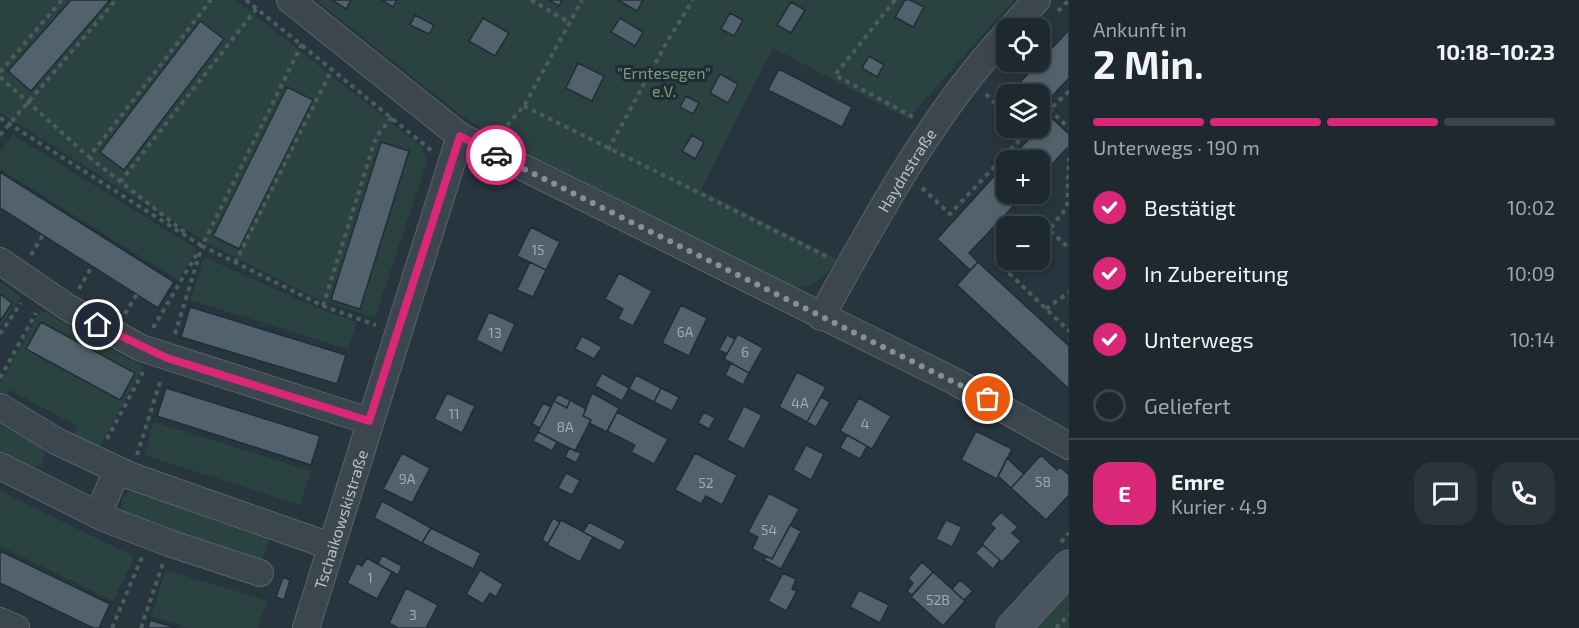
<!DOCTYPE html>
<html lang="de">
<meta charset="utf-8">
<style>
body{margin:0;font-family:"Exo 2",sans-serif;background:#2a343b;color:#f1f3f6;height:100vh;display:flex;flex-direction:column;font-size:22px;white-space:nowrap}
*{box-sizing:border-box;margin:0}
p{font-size:20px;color:#a0a6aa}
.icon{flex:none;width:33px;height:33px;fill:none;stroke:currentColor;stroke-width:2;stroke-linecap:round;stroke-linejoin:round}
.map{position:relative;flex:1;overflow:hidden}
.details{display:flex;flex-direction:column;background:#1d282f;width:510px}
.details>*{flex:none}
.buttons{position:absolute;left:996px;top:18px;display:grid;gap:12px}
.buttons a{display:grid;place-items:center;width:54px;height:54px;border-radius:12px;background:#1d282f;box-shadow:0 3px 9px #0003,0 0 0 2px #3b444b;font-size:30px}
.pin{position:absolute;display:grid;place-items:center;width:51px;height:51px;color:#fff;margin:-26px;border:3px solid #fff;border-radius:50%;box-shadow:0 2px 6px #0007}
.courier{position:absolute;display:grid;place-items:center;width:60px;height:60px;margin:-30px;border:4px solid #db2777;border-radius:50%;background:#fff;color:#222;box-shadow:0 2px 8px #0007}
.summary em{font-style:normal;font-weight:700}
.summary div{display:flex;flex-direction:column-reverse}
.summary{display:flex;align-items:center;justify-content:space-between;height:102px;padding:0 24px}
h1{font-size:39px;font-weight:700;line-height:45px}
.bar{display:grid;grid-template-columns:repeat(4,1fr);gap:9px 6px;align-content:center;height:72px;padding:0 24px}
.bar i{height:8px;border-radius:4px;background:#3b444b}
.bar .on{background:#db2777}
.bar p{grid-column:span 4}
.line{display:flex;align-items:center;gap:15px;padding:0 24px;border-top:2px solid #3b444b}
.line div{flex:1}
.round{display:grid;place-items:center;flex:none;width:63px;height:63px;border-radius:18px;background:#2a343b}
ol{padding:0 24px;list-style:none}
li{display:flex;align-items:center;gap:18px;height:66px}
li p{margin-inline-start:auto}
li .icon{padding:6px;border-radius:50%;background:#db2777;color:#fff;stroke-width:4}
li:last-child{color:#a0a6aa}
li i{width:33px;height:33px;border:3px solid #3b444b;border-radius:50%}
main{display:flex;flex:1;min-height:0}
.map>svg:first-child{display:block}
</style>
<main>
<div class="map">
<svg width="1069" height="628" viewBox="0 0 1069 628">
<rect width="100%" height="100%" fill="#27353f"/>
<path fill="#2a4240" d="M0 0H236L422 147 427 162 375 318 318 299 209 244 0 113Z
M316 0H1014L908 119 773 48 701 190 837 259C825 279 817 286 793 288L516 150 462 116Z
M12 134 197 249 178 280 0 169V152Z
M204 257 320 309 357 322 348 349 190 300Z
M0 282 21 297 0 327Z
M41 310 143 367 95 455 70 441 77 426 10 390 4 400 0 398V384Z
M154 422 311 471 300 505 144 455Z
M0 425 40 446 45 455 42 464 31 469 0 453Z
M132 489 270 536 262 561 130 516 121 509 122 498Z
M0 491 135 557 113 601 0 546Z
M166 570 267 601 258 628H190L151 616Z
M1069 588V628H1032Z"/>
<path fill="#52626c" stroke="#222d36" stroke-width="1.5" d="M71 0H110L31 91 8 71Z
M332 0H351L346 9Z
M382 0H397L393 7Z
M549 0H562L559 6Z
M618 0H643L637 11Z
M905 0H910L924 7 913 27 895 17Z
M791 2 805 10 791 33 777 25Z
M730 13 743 20 734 36 721 29Z
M415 15 434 25 429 34 410 25Z
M483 18 509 33 495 56 469 41Z
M620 18 643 32 635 46 611 32Z
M200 21 224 39 124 170 100 152Z
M1069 30V78L1041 108 1040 94H1009Z
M869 56 884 65 877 77 862 68Z
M578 63 604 76 592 101 566 88Z
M779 69 852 107 842 127 768 90Z
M720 74 738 84 728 103 710 93Z
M287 87 313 100 239 249 213 236Z
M686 96 699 103 693 114 680 107Z
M1041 108 1069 134V150L1067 148 1040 177V160H1009L1042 125 1040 122Z
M692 135 704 142 695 159 682 151Z
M381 142 409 151 360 309 331 300Z
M1006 163V194H1025L969 253 978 262 970 270 937 239Z
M0 172 174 282 158 308 0 208Z
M531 227 560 242 546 270 517 256Z
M530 262 546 270 533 297 517 290Z
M978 262 1069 346V389L957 285Z
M619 273 652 291 633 326 618 319 623 309 605 299Z
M0 294 12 303 0 321Z
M681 305 707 318 689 356 662 343Z
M190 307 346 355 337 384 181 337Z
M489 312 515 324 502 353 476 340Z
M41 322 135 373 120 400 26 349Z
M738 334 763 348 749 373 724 359Z
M727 335 735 339 727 354 719 350Z
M582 336 602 347 594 359 575 349Z
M731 363 749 373 743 385 725 375Z
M797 372 826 387 807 422 779 407Z
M602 373 629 388 622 401 595 386Z
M636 375 661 388 654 402 629 389Z
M166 388 320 436 311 465 157 416Z
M661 388 679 397 672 411 654 402Z
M447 393 475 406 462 433 434 419Z
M592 393 619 408 607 432 589 423 591 420 583 416Z
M558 394 570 400 567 408 554 401Z
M821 397 830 402 816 427 807 422Z
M859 398 891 416 872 449 840 431Z
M570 400 586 409 583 416 591 420 575 451 538 432 554 401 567 408Z
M543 403 551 407 540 428 532 424Z
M744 406 762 415 744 449 727 440Z
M617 412 668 439 654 464 631 452 635 445 607 431Z
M704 412 715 418 709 429 698 423Z
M976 431 1012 449 997 479 961 460Z
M538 432 557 442 552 451 533 441Z
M847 435 867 446 860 459 840 448Z
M806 445 824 454 811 480 793 470Z
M569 448 581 453 576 463 565 457Z
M402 453 430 468 412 503 383 489Z
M695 453 737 475 722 505 706 496 701 504 675 490Z
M1041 455 1057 470 1060 467 1069 475V495L1046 520 1011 488Z
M1007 458 1024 474 1011 488 998 476Z
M566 473 580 480 572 495 558 488Z
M769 493 799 509 772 559 752 549 758 537 748 532Z
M382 501 431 528 422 543 374 518Z
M1001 512 1018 527 1012 533 1021 541 1002 562 982 544 995 528 990 524Z
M553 518 560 522 548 544 542 540Z
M561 520 593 537 580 562 547 545Z
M946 520 962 527 952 547 936 539Z
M589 522 626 541 620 551 583 532Z
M790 525 801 531 781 569 764 560 766 556 772 559Z
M431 528 481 553 473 569 422 543Z
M983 545 1000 560 993 569 975 553Z
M0 551 110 604 99 628H93L0 583Z
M382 555 402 566 398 575 378 564Z
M367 558 392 572 377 599 347 583 357 563 362 566Z
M922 562 933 572 912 595 907 591 913 583 908 578Z
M480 570 503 584 496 597 490 593 483 604 466 594Z
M933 572 965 601 943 626 911 597Z
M783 573 796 579 792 589 797 591 786 611 768 601Z
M283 577 290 580 284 600 276 597Z
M960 580 973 591 964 600 952 589Z
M406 588 438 605 426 628H398L389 623Z
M859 590 889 605 880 623 850 607Z
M150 620 176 628H148Z"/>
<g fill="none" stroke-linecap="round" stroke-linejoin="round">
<g stroke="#59646d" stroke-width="28">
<g id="street">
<path d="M290 0 460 136 954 381 1069 446"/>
<path d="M1011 28 1037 0"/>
<path d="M0 261 67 307 141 348 369 421"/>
<path id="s1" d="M821 317C875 219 931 116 1006 34"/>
<path d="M0 407 58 442 131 476 330 546"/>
<path d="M0 466 104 518 169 543 260 573"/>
<path d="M98 515 117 470"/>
<path d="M0 621 16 628"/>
<path id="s2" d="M306 628 460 136"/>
</g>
</g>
<g stroke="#59646d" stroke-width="35">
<path id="secondary" d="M1013 628 1069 567"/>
</g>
<path stroke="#495e5d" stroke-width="4" stroke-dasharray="4.5 4.5" stroke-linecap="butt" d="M246 0 432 151
M531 0 570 23
M895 0 835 75 913 117
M1058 11 1069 0
M302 44 202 246 323 306 376 325
M0 72 62 0
M0 77 89 157 211 0
M986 94 1006 114
M524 106 830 258
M1049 109 1069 128
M1046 113 1069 91
M0 118 202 246
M1020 128 1026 133 1031 128
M501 132 524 106 582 0
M0 135 116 0
M608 150 668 40 693 0
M89 157 187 234
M120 182 257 8
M922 188 950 214 1026 133
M1050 231 1069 248
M1040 242 1067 207 1069 158
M31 255 43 235
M1023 260 1010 274 1069 331
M235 263 332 69
M79 289 92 266
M323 306 376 137 392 117
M1046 309 1069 292
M125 314 137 294
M153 328 198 252
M0 334 21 303
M175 334 202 246
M0 378 36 313
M107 439 143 372
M137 455 161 379
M1061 542 1069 533
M112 628 142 557
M141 628 163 563
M1056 628 1069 614"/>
<use href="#street" stroke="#3b464f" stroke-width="26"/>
<use href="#secondary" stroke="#495662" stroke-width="33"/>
</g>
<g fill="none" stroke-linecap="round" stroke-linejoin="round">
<path stroke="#859099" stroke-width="6" stroke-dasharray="0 10.8" d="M496 155 988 399"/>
<path stroke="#db2777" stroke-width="8" d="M98 325 167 358 369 421 460 136 496 155"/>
</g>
<g text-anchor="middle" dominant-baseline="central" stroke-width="6" stroke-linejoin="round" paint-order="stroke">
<g font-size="14" fill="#9ea9b2">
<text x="538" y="249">15</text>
<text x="685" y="331">6A</text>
<text x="495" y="332">13</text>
<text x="745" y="351">6</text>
<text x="800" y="402">4A</text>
<text x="454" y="413">11</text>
<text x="865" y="423">4</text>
<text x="565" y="426">8A</text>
<text x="407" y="478">9A</text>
<text x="1043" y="481">58</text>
<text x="706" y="482">52</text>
<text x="769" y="529">54</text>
<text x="370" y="577">1</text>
<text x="938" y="599">52B</text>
<text x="413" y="614">3</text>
</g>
<g font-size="16" fill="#779e7a" stroke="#202b34">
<text x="664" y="72">"Erntesegen"<tspan x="664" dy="18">e.V.</tspan></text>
</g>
<g font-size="16" fill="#b7c1ca" stroke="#202b34">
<text stroke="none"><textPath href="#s1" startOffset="170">Haydnstraße</textPath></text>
<text stroke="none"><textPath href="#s2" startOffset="114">Tschaikowskistraße</textPath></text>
</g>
</g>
</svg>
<div class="buttons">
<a><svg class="icon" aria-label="locate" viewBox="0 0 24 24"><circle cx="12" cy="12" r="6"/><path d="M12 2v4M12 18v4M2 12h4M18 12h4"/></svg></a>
<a><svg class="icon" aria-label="layers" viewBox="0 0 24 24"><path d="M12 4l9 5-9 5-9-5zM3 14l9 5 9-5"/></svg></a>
<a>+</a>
<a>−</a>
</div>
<div class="pin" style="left:988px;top:399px;background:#ea580c"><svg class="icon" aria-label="bag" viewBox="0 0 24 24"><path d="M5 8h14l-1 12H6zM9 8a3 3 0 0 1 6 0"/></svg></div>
<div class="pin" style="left:98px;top:325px;background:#1f2937"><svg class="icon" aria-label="home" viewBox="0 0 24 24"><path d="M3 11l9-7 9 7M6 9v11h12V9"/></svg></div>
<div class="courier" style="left:496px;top:155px"><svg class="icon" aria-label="car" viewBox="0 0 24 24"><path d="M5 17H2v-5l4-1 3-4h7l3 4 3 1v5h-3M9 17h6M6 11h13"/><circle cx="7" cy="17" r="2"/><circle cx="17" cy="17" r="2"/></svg></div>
</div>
<section class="details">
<div class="summary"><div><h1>2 Min.</h1><p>Ankunft in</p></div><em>10:18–10:23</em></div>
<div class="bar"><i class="on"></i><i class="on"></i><i class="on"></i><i></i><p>Unterwegs · 190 m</p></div>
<ol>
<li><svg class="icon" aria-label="check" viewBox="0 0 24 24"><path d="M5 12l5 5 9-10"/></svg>Bestätigt<p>10:02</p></li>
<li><svg class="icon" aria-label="check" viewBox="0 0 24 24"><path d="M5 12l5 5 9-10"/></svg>In Zubereitung<p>10:09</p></li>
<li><svg class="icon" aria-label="check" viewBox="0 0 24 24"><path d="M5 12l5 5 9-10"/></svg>Unterwegs<p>10:14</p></li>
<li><i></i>Geliefert</li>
</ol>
<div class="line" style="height:108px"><b class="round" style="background:#db2777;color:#fff">E</b><div><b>Emre</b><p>Kurier · 4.9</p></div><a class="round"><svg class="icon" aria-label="chat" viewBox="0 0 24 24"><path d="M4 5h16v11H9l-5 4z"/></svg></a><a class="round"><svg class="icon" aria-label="phone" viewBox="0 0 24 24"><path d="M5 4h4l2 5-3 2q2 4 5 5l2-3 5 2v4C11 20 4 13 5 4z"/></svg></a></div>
</section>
</main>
